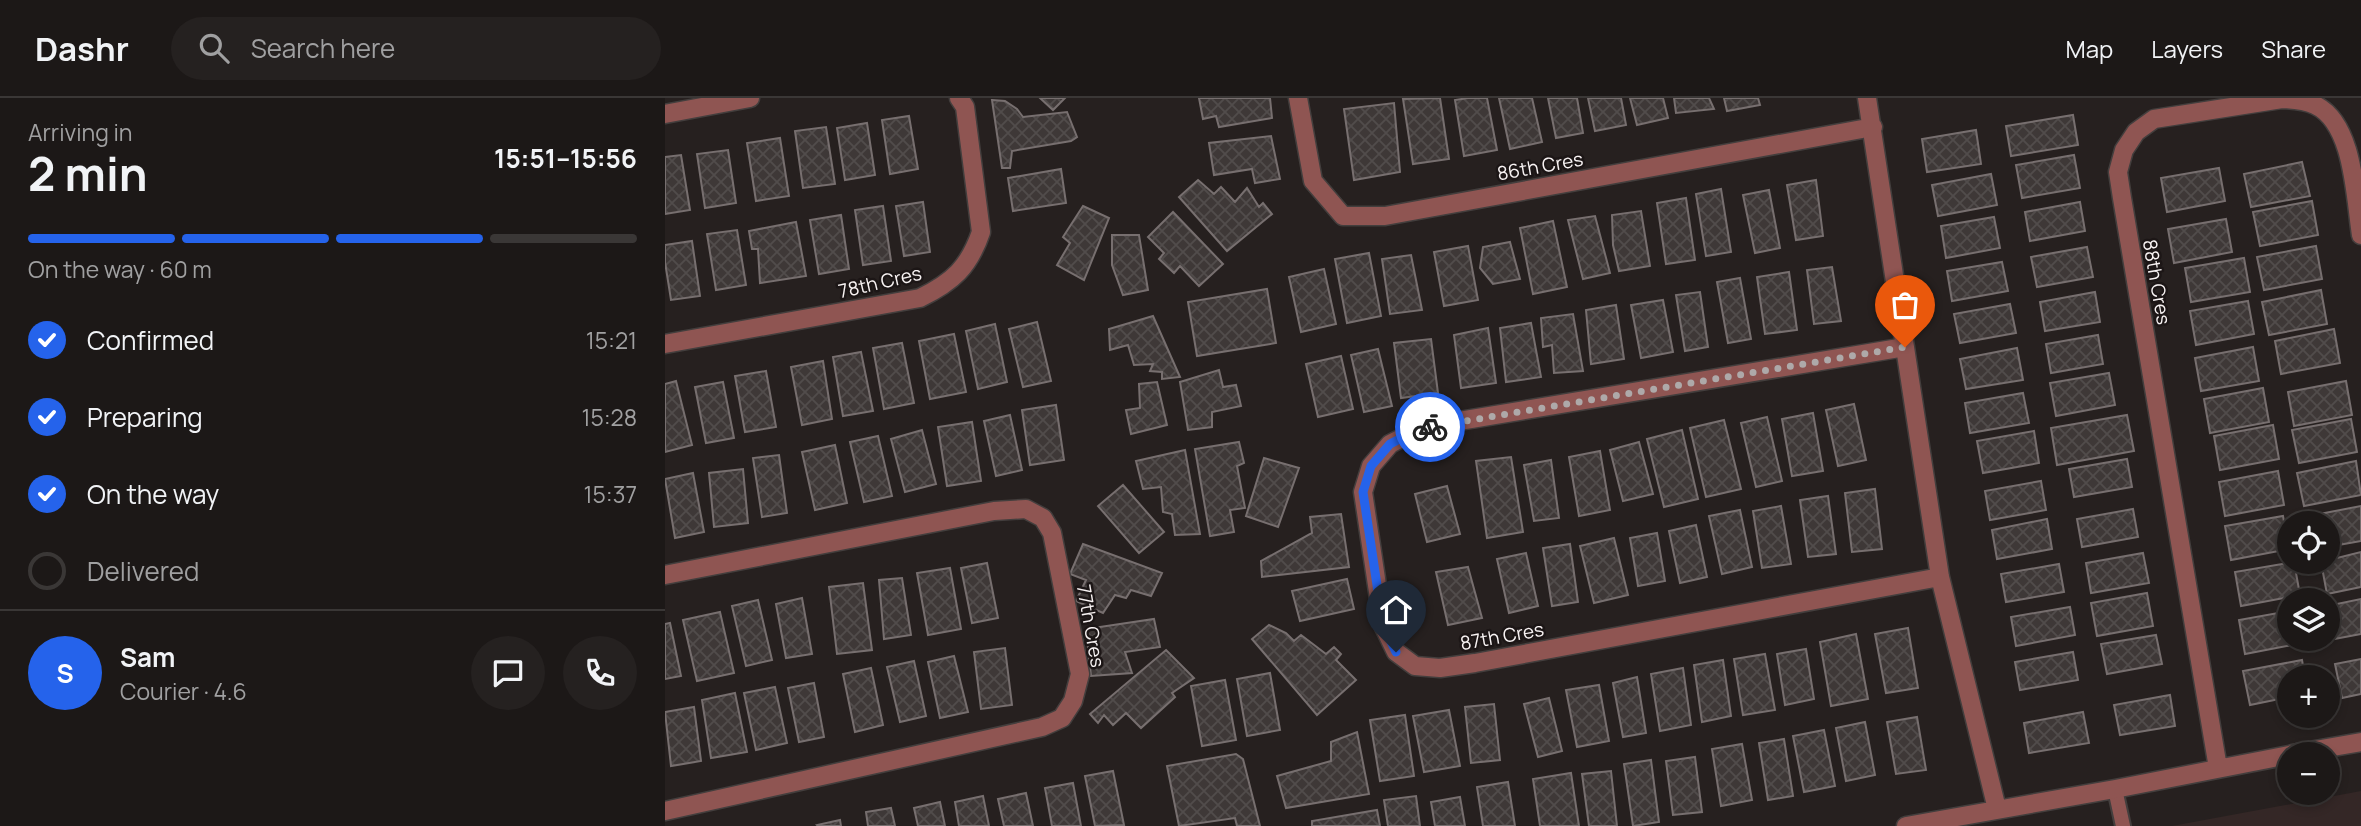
<!DOCTYPE html>
<meta charset="utf-8">
<style>
body{margin:0;font-family:Manrope,sans-serif;background:#252120;color:#f1f3f6;height:100vh;display:flex;flex-direction:column;font-size:26px;white-space:nowrap}
*{box-sizing:border-box;margin:0}
p{font-size:23px;color:#a0a0a1}
.icon{flex:none;width:38px;height:38px;fill:none;stroke:currentColor;stroke-width:2;stroke-linecap:round;stroke-linejoin:round}
.map{position:relative;flex:1;overflow:hidden}
.sheet{display:flex;flex-direction:column;background:#1c1817;width:665px}
.sheet>*{flex:none}
.tools{position:absolute;left:1612px;top:413px;display:grid;gap:14px}
.tools a{display:grid;place-items:center;width:63px;height:63px;border-radius:50%;background:#1c1817;box-shadow:0 4px 10px #0003,0 0 0 2px #3a3736;font-size:35px}
.pin{position:absolute;display:grid;place-items:center;width:60px;height:60px;color:#fff;margin:-72px -30px;border-radius:50% 50% 50% 0;rotate:-45deg;box-shadow:0 0 7px #0007}
.pin .icon{rotate:45deg}
.courier{position:absolute;display:grid;place-items:center;width:70px;height:70px;margin:-35px;border:5px solid #2563eb;border-radius:50%;background:#fff;color:#222;box-shadow:0 2px 9px #0007}
.head em{font-style:normal;font-weight:700}
.head div{display:flex;flex-direction:column-reverse}
.head{display:flex;align-items:center;justify-content:space-between;height:119px;padding:0 28px}
h1{font-size:46px;font-weight:700;line-height:52px}
.bar{display:grid;grid-template-columns:repeat(4,1fr);gap:10px 7px;align-content:center;height:84px;padding:0 28px}
.bar i{height:9px;border-radius:5px;background:#3a3736}
.bar .on{background:#2563eb}
.bar p{grid-column:span 4}
.line{display:flex;align-items:center;gap:18px;padding:0 28px;border-top:2px solid #3a3736}
.line div{flex:1}
.round{display:grid;place-items:center;flex:none;width:74px;height:74px;border-radius:37px;background:#252120}
ol{padding:0 28px;list-style:none}
li{display:flex;align-items:center;gap:21px;height:77px}
li p{margin-inline-start:auto}
li .icon{padding:7px;border-radius:50%;background:#2563eb;color:#fff;stroke-width:4}
li:last-child{color:#a0a0a1}
li i{width:38px;height:38px;border:4px solid #3a3736;border-radius:50%}
header{display:flex;align-items:center;gap:42px;box-sizing:border-box;height:98px;padding:0 35px;background:#1c1817;border-bottom:2px solid #3a3736}
header strong{font-size:33px}
nav{display:flex;gap:38px;margin-inline-start:auto;font-size:24px}
.search{width:490px;height:63px;background:#252120;display:flex;align-items:center;gap:18px;box-sizing:border-box;padding:0 24px;border-radius:38px;color:#a0a0a1;font-size:26px}
main{display:flex;flex:1;min-height:0}
.map>svg:first-child{display:block}
</style>
<header>
<strong>Dashr</strong>
<div class="search"><svg class="icon" aria-label="search" viewBox="0 0 24 24"><circle cx="10" cy="10" r="6"/><path d="M15 15l6 6"/></svg>Search here</div>
<nav><a>Map</a><a>Layers</a><a>Share</a></nav>
</header>
<main>
<section class="sheet">
<div class="head"><div><h1>2 min</h1><p>Arriving in</p></div><em>15:51–15:56</em></div>
<div class="bar"><i class="on"></i><i class="on"></i><i class="on"></i><i></i><p>On the way · 60 m</p></div>
<ol>
<li><svg class="icon" aria-label="check" viewBox="0 0 24 24"><path d="M5 12l5 5 9-10"/></svg>Confirmed<p>15:21</p></li>
<li><svg class="icon" aria-label="check" viewBox="0 0 24 24"><path d="M5 12l5 5 9-10"/></svg>Preparing<p>15:28</p></li>
<li><svg class="icon" aria-label="check" viewBox="0 0 24 24"><path d="M5 12l5 5 9-10"/></svg>On the way<p>15:37</p></li>
<li><i></i>Delivered</li>
</ol>
<div class="line" style="height:126px"><b class="round" style="background:#2563eb;color:#fff">S</b><div><b>Sam</b><p>Courier · 4.6</p></div><a class="round"><svg class="icon" aria-label="chat" viewBox="0 0 24 24"><path d="M4 5h16v11H9l-5 4z"/></svg></a><a class="round"><svg class="icon" aria-label="phone" viewBox="0 0 24 24"><path d="M5 4h4l2 5-3 2q2 4 5 5l2-3 5 2v4C11 20 4 13 5 4z"/></svg></a></div>
</section>
<div class="map">
<svg width="1696" height="728" viewBox="0 0 1696 728">
<defs>
<pattern id="building-cross-hatch" width="8" height="8" patternUnits="userSpaceOnUse" patternTransform="scale(1.75)"><rect width="8" height="8" fill="#3e3837"/><path d="M0 0l8 8M0 8l8-8" fill="none" stroke="#514c4b"/></pattern>
</defs>
<rect width="100%" height="100%" fill="#26201f"/>
<path fill="#342726" d="M1696 693V728H1507Z"/>
<path fill="url(#building-cross-hatch)" stroke="#776f6f" stroke-width="2" d="M375 0H400L388 12Z
M534 0H605L607 20 554 29 551 18 538 21Z
M775 0 784 61 748 66 738 1Z
M803 0H822L832 52 799 58 790 2Z
M834 0H867L877 44 845 51Z
M883 0H912L918 35 891 40Z
M923 0H956L961 27 930 33Z
M965 0H998L1003 20 972 27Z
M1009 0H1044L1049 11 1011 15Z
M1059 0H1093L1095 7 1062 13Z
M327 2 340 3 352 11 358 19 402 14 412 39 406 43 347 53 345 70H337Z
M729 5 735 74 689 82 679 11Z
M1408 17 1413 47 1346 58 1341 28Z
M244 18 253 71 225 76 217 22Z
M202 25 210 77 180 82 172 30Z
M161 29 170 86 138 90 130 33Z
M1311 32 1316 66 1262 74 1257 41Z
M606 38 615 81 590 85 587 71 549 77 544 45Z
M115 40 124 98 91 103 82 45Z
M63 52 71 105 40 110 32 56Z
M16 57 25 112 0 116V59Z
M1409 57 1415 90 1357 100 1351 67Z
M1637 64 1645 98 1586 109 1579 76Z
M1554 70 1560 103 1502 114 1496 80Z
M396 71 401 105 348 113 343 80Z
M1326 76 1332 107 1273 118 1267 87Z
M533 82 549 96 556 89 570 104 582 90 594 109 598 105 607 116 562 153 514 99Z
M1151 82 1158 138 1131 142 1122 87Z
M1056 91 1066 154 1041 158 1031 96Z
M1104 92 1115 150 1090 155 1078 97Z
M1021 100 1030 162 1001 166 992 105Z
M1647 103 1653 137 1595 148 1588 114Z
M258 104 265 154 239 158 231 108Z
M1415 104 1420 133 1365 143 1360 114Z
M218 108 226 163 198 167 190 112Z
M418 108 444 120 419 182 392 167 405 145 398 139Z
M976 113 985 168 954 173 948 147 947 117Z
M508 114 558 166 534 188 515 168 509 175 494 161 499 155 483 139Z
M176 117 184 171 154 176 145 122Z
M930 118 945 175 918 181 903 122Z
M1329 119 1335 150 1281 160 1276 128Z
M1561 121 1567 154 1509 165 1503 131Z
M888 123 902 189 868 196 855 130Z
M131 124 141 178 95 185 93 151H87L84 133Z
M72 132 81 187 51 192 42 136Z
M447 137H474L483 192 458 197 447 167Z
M27 143 35 198 6 202 0 164V147Z
M845 144 855 181 828 186 815 170 818 149Z
M803 148 813 202 779 208 769 154Z
M1651 148 1657 181 1599 192 1592 159Z
M1422 149 1428 179 1372 189 1366 159Z
M704 155 716 218 682 225 670 161Z
M746 157 757 212 725 216 717 161Z
M1579 160 1585 194 1526 204 1520 170Z
M1337 164 1343 193 1287 203 1282 173Z
M1167 169 1176 223 1149 226 1142 172Z
M659 171 671 226 636 234 624 179Z
M1124 174 1132 232 1100 236 1092 179Z
M1075 180 1086 241 1063 245 1052 184Z
M602 191 611 245 532 258 523 204Z
M1656 192 1662 226 1604 237 1597 204Z
M1035 194 1043 249 1020 253 1011 197Z
M1430 194 1435 224 1380 233 1375 204Z
M998 202 1008 254 976 260 966 207Z
M1583 203 1589 236 1531 247 1525 213Z
M1345 206 1351 235 1295 245 1289 216Z
M951 207 959 261 926 266 921 212Z
M908 216 918 273 889 275 887 247 878 249 876 220Z
M488 218 515 279 497 281V274L485 273 488 266 469 267 463 247 445 252 444 231Z
M372 224 386 283 358 289 344 231Z
M866 225 876 279 841 284 835 230Z
M330 226 342 284 313 291 301 233Z
M823 230 831 285 796 290 789 237Z
M1669 231 1675 265 1616 276 1610 243Z
M289 236 301 294 265 301 254 243Z
M1433 237 1438 266 1386 275 1381 246Z
M766 241 773 295 736 300 729 245Z
M237 245 249 305 219 311 208 250Z
M1588 249 1594 283 1536 293 1530 260Z
M1352 250 1358 282 1301 291 1295 261Z
M713 251 727 308 699 314 686 257Z
M196 254 208 313 178 318 168 259Z
M676 258 688 311 653 319 641 266Z
M158 263 167 321 137 327 126 269Z
M554 272 558 289 571 287 576 308 547 314V329L523 332 515 284Z
M101 273 111 329 80 334 70 278Z
M1444 275 1450 307 1391 318 1385 285Z
M11 283 27 347 0 354V286Z
M1681 283 1687 317 1629 328 1623 294Z
M58 284 69 340 41 345 30 289Z
M492 284 502 327 466 336 461 312 475 310 474 286Z
M1598 290 1604 324 1545 335 1539 301Z
M1358 295 1364 325 1305 335 1300 305Z
M1189 306 1201 362 1173 368 1161 312Z
M391 307 399 362 365 367 357 312Z
M1148 315 1158 373 1127 378 1117 321Z
M345 317 357 372 331 378 319 323Z
M1462 317 1469 353 1392 367 1386 330Z
M1102 319 1117 383 1091 389 1076 325Z
M1686 321 1692 354 1634 365 1627 332Z
M1059 322 1076 391 1041 399 1025 330Z
M307 324 316 383 282 388 273 329Z
M1608 327 1614 361 1555 372 1549 338Z
M257 332 271 386 240 394 226 341Z
M1017 332 1033 401 999 409 982 341Z
M1369 333 1374 365 1318 375 1312 343Z
M213 338 227 398 199 404 185 344Z
M574 344 579 365 572 368 580 410 565 412 569 434 545 438 530 351Z
M974 344 988 396 958 403 945 352Z
M170 347 182 405 150 412 137 354Z
M520 352 535 436 510 437 507 416 498 414 496 389 478 391 471 363Z
M935 353 945 412 914 418 904 359Z
M114 357 122 415 97 419 88 360Z
M846 359 858 434 822 440 811 363Z
M599 360 634 370 613 429 581 418Z
M1462 361 1467 389 1409 399 1404 371Z
M886 362 894 420 869 423 859 367Z
M1691 363 1696 397 1639 408 1632 375Z
M78 371 83 425 49 429 44 375Z
M1613 373 1619 407 1560 418 1554 384Z
M28 375 39 434 10 440 0 381Z
M1376 383 1381 412 1325 422 1320 393Z
M458 387 499 434 474 455 433 408Z
M782 388 795 436 762 444 750 396Z
M1210 391 1217 451 1187 454 1180 395Z
M1163 398 1171 456 1143 459 1135 402Z
M1116 408 1126 466 1097 470 1088 413Z
M1696 408V443L1662 449V425H1646L1644 418Z
M1468 411 1473 439 1417 449 1412 421Z
M1075 412 1087 469 1057 476 1044 418Z
M676 416 684 469 597 479 596 463 647 435 645 419Z
M1618 418 1624 451 1566 462 1560 428Z
M1382 421 1387 451 1332 461 1327 432Z
M1031 427 1042 479 1015 485 1004 433Z
M992 435 1000 483 973 488 965 440Z
M949 440 963 497 929 505 915 448Z
M418 446 497 475 486 498 466 492 461 500 450 497 438 515 411 503 421 482 405 476Z
M905 446 913 504 887 508 878 450Z
M1696 454V489L1662 496 1656 464Z
M861 455 873 508 844 515 832 461Z
M1478 455 1484 485 1426 495 1421 465Z
M1629 464 1635 497 1576 508 1570 474Z
M322 465 333 520 307 525 296 470Z
M1394 466 1399 494 1341 504 1336 476Z
M803 469 817 520 783 527 771 474Z
M285 470 296 531 263 537 252 475Z
M237 480 246 537 219 541 214 482Z
M682 481 689 511 635 523 627 493Z
M198 485 207 552 172 556 164 489Z
M1482 495 1488 528 1432 538 1426 505Z
M137 500 147 556 121 560 111 506Z
M1696 501V536L1664 542 1662 508Z
M93 502 107 562 81 568 67 508Z
M1405 509 1410 537 1351 548 1346 519Z
M1624 513V541H1638V545L1580 556 1574 522Z
M55 514 69 575 32 583 18 522Z
M489 521 495 549 460 554 467 575 426 578 421 531Z
M5 525 16 578 0 581V526Z
M604 527 621 535 629 543 636 537 661 556 669 549 676 556 671 562 691 582 652 617 587 541Z
M1243 530 1253 590 1221 595 1210 536Z
M1191 536 1203 601 1166 608 1155 544Z
M1491 537 1497 566 1442 576 1436 546Z
M340 550 347 607 316 611 309 554Z
M1141 551 1149 601 1120 607 1112 556Z
M501 552 529 580 507 595 510 599 476 630 461 615 448 627 439 617 433 625 425 616Z
M1408 554 1413 582 1355 592 1350 564Z
M1100 556 1110 612 1078 617 1069 561Z
M289 558 303 614 275 620 263 564Z
M1696 561V596L1677 600 1670 566Z
M1058 562 1066 618 1037 624 1029 567Z
M1637 562 1640 579H1624V599L1585 607 1578 573Z
M249 563 261 618 235 624 222 569Z
M206 570 218 627 190 634 178 576Z
M1018 570 1026 627 995 633 986 576Z
M605 575 615 632 582 638 572 581Z
M972 579 981 635 958 639 948 585Z
M560 582 571 642 537 648 526 588Z
M149 585 159 639 134 644 123 590Z
M934 587 944 643 912 649 901 592Z
M110 589 122 645 91 652 79 595Z
M70 595 82 654 46 660 37 602Z
M1505 597 1510 628 1455 637 1449 607Z
M884 600 897 653 873 659 859 606Z
M829 606 835 662 806 665 800 609Z
M29 609 36 663 6 668 0 614Z
M784 612 795 668 759 674 748 618Z
M1418 614 1424 645 1364 655 1359 625Z
M740 617 749 678 715 683 705 622Z
M1252 619 1261 672 1231 676 1222 624Z
M1200 624 1210 677 1181 683 1171 630Z
M1159 632 1170 688 1139 694 1128 638Z
M692 634 704 696 621 710 612 678 666 663V644Z
M1119 641 1128 698 1103 702 1094 645Z
M1077 646 1087 702 1056 708 1047 651Z
M571 656 578 661 595 728H572L570 720 514 728 502 668Z
M1030 659 1037 714 1008 717 1001 663Z
M986 662 994 724 968 728 959 666Z
M448 673 459 727 430 728 420 678Z
M946 673 952 728H924L917 676Z
M906 675 914 728H875L868 681Z
M843 684 850 728H818L812 689Z
M408 685 416 728H387L380 690Z
M361 695 368 728H339L333 701Z
M318 698 324 728H294L290 704Z
M751 698 755 728H723L719 702Z
M795 699 800 728H770L766 704Z
M275 704 280 728H253L249 710Z
M226 710 230 728H203L201 714Z
M712 712 715 728H647V723Z
M175 722 176 728H153L152 727Z"/>
<g fill="none" stroke-linecap="round" stroke-linejoin="round">
<g stroke="#433e3d" stroke-width="18">
<path id="lane" d="M1450 691 1458 728"/>
</g>
<g stroke="#433e3d" stroke-width="21">
<path id="street" d="M633 0 648 83 678 118H720L1208 29
M1202 0 1275 479 1332 711
M0 16 85 0
M0 246 255 200C288 184 304 169 316 134L300 9 294 0
M1240 249 788 324 752 332 725 346 706 368 698 394 718 527 731 554 750 568 775 570 810 565 1275 479
M0 477 329 413 361 411 378 420 387 435 415 576 408 603 397 620 377 629 0 713
M1627 656 1696 644
M1553 670 1457 100 1453 74 1459 52 1471 34 1489 21 1617 1C1629 2 1639 2 1650 7 1689 25 1690 99 1696 137
M1241 728 1450 691 1624 657"/>
</g>
<use href="#lane" stroke="#8f5552" stroke-width="14"/>
<use href="#street" stroke="#8f5552" stroke-width="18"/>
</g>
<g fill="none" stroke-linecap="round" stroke-linejoin="round">
<path stroke="#aea9a9" stroke-width="7" stroke-dasharray="0 12.6" d="M765 329 1240 249"/>
<path stroke="#2563eb" stroke-width="9" d="M731 554 718 527 698 394 706 368 725 346 752 332 765 329"/>
</g>
<g text-anchor="middle" dominant-baseline="central" stroke-width="5" stroke-linejoin="round" paint-order="stroke">
<g font-size="19" fill="#f8f3f3" stroke="#1c1616">
<text transform="translate(875 68) rotate(-10)">86th Cres</text>
<text transform="translate(215 184) rotate(-13)">78th Cres</text>
<text transform="translate(1492 184) rotate(80)">88th Cres</text>
<text transform="translate(426 528) rotate(80)">77th Cres</text>
<text transform="translate(837 538) rotate(-10)">87th Cres</text>
</g>
</g>
</svg>
<div class="tools">
<a><svg class="icon" aria-label="locate" viewBox="0 0 24 24"><circle cx="12" cy="12" r="6"/><path d="M12 2v4M12 18v4M2 12h4M18 12h4"/></svg></a>
<a><svg class="icon" aria-label="layers" viewBox="0 0 24 24"><path d="M12 4l9 5-9 5-9-5zM3 14l9 5 9-5"/></svg></a>
<a>+</a>
<a>−</a>
</div>
<div class="pin" style="left:1240px;top:249px;background:#ea580c"><svg class="icon" aria-label="bag" viewBox="0 0 24 24"><path d="M5 8h14l-1 12H6zM9 8a3 3 0 0 1 6 0"/></svg></div>
<div class="pin" style="left:731px;top:554px;background:#1f2937"><svg class="icon" aria-label="home" viewBox="0 0 24 24"><path d="M3 11l9-7 9 7M6 9v11h12V9"/></svg></div>
<div class="courier" style="left:765px;top:329px"><svg class="icon" aria-label="bike" viewBox="0 0 24 24"><circle cx="6" cy="16" r="4"/><circle cx="18" cy="16" r="4"/><path d="M6 16l4-8h5l3 8M10 8l3 8H6M13 5h3"/></svg></div>
</div>
</main>
